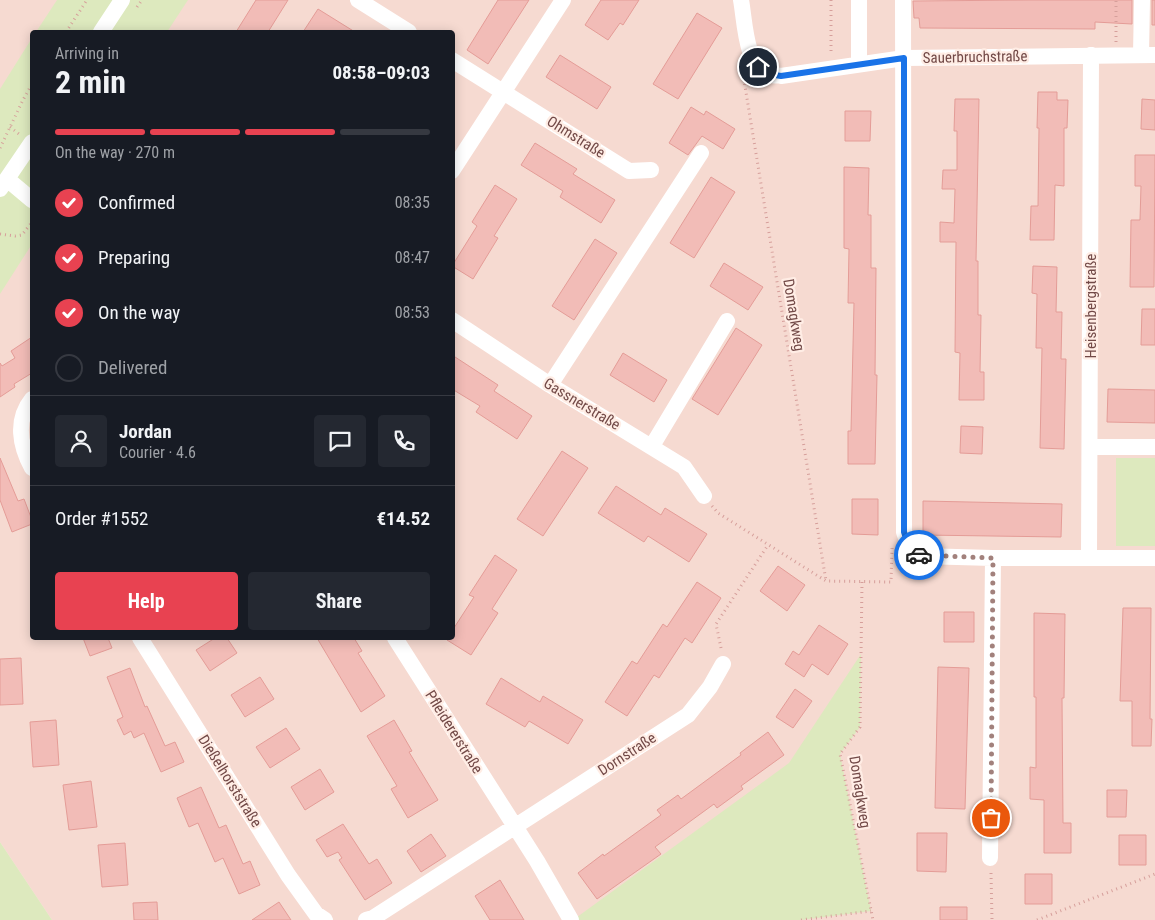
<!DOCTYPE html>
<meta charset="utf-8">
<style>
body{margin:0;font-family:"Roboto Condensed",sans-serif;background:#242831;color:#f1f3f6;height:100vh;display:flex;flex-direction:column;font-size:19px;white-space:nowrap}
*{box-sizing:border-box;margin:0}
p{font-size:16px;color:#9ea1a6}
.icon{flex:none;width:28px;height:28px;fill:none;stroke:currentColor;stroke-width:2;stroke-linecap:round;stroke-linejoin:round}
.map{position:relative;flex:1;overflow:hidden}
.panel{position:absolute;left:30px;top:30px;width:425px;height:610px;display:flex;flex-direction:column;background:#171b24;border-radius:5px;box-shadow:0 2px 12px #0003}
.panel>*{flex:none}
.pin{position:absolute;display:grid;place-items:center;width:42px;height:42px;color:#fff;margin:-21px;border:2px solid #fff;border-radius:50%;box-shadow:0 1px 5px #0007}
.courier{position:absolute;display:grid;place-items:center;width:50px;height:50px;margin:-25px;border:4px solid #1a73e8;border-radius:50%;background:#fff;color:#222;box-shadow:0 1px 6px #0007}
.overview em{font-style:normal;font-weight:700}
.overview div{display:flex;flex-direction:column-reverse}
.overview{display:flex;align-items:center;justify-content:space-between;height:85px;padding:0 25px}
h1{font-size:32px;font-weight:700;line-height:38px}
.bar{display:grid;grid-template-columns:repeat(4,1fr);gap:8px 5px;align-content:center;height:60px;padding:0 25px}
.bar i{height:6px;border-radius:4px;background:#363941}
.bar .current{background:#e84251}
.bar p{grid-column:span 4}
.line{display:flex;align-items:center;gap:12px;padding:0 25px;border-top:1px solid #363941}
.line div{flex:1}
.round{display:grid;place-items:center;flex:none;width:52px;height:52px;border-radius:5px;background:#242831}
ol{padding:0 25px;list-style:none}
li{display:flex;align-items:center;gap:15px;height:55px}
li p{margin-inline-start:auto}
li .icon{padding:5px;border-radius:50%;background:#e84251;color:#fff;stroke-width:4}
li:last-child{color:#9ea1a6}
li i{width:28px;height:28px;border:2px solid #363941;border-radius:50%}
.action{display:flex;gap:10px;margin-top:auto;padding:10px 25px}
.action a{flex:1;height:58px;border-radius:5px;background:#e84251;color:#fff;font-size:20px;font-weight:700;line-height:58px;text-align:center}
.action a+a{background:#242831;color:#f1f3f6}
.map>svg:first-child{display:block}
</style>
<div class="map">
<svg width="1155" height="920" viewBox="0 0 1155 920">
<rect width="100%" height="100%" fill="#fce8df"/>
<path fill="#f6dad1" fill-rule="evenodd" d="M0 0H1155V920H52L0 842ZM32 32H452V638H32Z"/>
<path fill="#dde9be" d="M57 0H188L167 32H36Z
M32 38V244L0 294V89Z
M1116 458H1155V546H1116Z
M861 654 860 727 840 754 871 911 801 920H573L789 763Z
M0 842 52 920H0Z"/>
<path fill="#f2bcb7" stroke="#e49c97" d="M256 0H288L268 32H236Z
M498 0H529L488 64 467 50Z
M601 0H639L623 25 620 23 608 40 585 25Z
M1028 0H1132V24L1095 22V29L920 28 919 18H914L913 1Z
M1152 0H1155V25H1152Z
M318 9 355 32H303Z
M697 13 722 28 678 99 653 84Z
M560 55 611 87 597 109 546 77Z
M1038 92H1057V100H1068L1067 128H1064V186L1055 185 1054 240H1030L1031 206H1038L1039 128H1037Z
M955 99H979L976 261H978V315H981L980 372H984V400H959L960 353 955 352 956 242H940V222L954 223 955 189H942L943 170H957V131H954Z
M1142 99 1155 100V130L1141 129Z
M691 107 704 115 706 111 735 129 723 149 702 136 688 155 669 143Z
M845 111H871L870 141H845Z
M535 143 577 169 573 174 615 200 601 223 560 197 563 191 521 165Z
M1135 155H1155L1154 287H1130L1131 220H1140L1141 186H1135Z
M844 167 869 168 868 215H871V268H876L875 375H877L875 464H848V431H851L854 303H848L849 249 844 248Z
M711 177 735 192 694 258 670 243Z
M495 185 517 199 494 236 498 238 473 279 452 266 477 226 472 222Z
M595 239 617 253 574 320 552 306Z
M724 263 763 287 748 310 710 286Z
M1033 266 1057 267 1056 312H1062L1061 359H1066L1064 449 1040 448 1042 348H1036L1037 294 1032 293Z
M1142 309H1155V345H1141Z
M736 328 762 345 718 415 692 399Z
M32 337V373L14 384 15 387 0 397V363L2 366 15 358 11 351Z
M623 353 667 380 654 402 610 375Z
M452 355 498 385 494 391 532 416 517 439 476 412 480 406 452 389Z
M1108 389 1155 390V423L1107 422Z
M961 426 983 427 982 454 960 453Z
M562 451 588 468 543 536 517 519Z
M0 458 18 501 24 499 32 520V524L12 532 0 500Z
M616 486 661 515 665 508 707 534 689 562 648 536 644 542 598 513Z
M852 499H878V535L852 534Z
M923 501 1062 504 1061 537 923 535Z
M495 555 517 570 492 609 498 613 471 655 447 640 448 638H452V631L474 597 469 595Z
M778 566 805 585 787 611 760 591Z
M697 582 721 598 692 643 685 638 659 678 654 675 627 716 605 702 632 661 637 664 663 624 667 627Z
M1123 608H1151L1150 719H1152L1151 746H1132V701H1120Z
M944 612H974V642H944Z
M1034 613 1065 614 1064 698H1062L1063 823H1071V853H1044V800L1030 799V767L1036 768V697H1034Z
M819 625 848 644 828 675 812 664 804 677 785 664 793 651 799 655Z
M83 638H108L112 648 90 656Z
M215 638H227L237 653 210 671 196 650Z
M317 638H354L362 651 358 653 385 696 361 712Z
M21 658 23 704 0 705V659Z
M938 667 969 668 965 809 935 808Z
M130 668 145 707 147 706 165 746 175 742 184 762 161 772 144 733 134 738 131 731 124 735 117 720 123 717 107 677Z
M260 677 274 699 245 717 231 695Z
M501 678 540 702 543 696 583 720 568 744 529 721 525 727 486 704Z
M795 689 812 701 793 728 776 717Z
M56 720 59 765 33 767 30 722Z
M394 720 412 751 409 752 438 800 408 818 391 789 397 786 367 736Z
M286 728 300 749 270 768 256 747Z
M768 732 784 755 741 786 743 789 717 808 714 804 655 847 661 854 597 899 578 873 603 854 604 856 661 815 657 810 678 795 681 799 741 755 740 753Z
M320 769 334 792 305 810 291 787Z
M91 781 97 827 69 830 63 785Z
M201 787 219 828 226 825 243 864 250 861 260 885 239 894 223 858 215 862 198 823 189 827 177 798Z
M1107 790H1127L1126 817H1107Z
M343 824 369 864 377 859 392 883 365 900 339 860 342 858 338 852 327 857 316 840Z
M917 833H947L946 872 917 871Z
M431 834 446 856 421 872 407 851Z
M1119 835H1146V865H1119Z
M125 843 128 885 102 887 98 845Z
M1025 874H1052V904H1025Z
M500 880 524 920H490L475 896Z
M157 902 158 920H134L133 903Z
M279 902 291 920H252Z
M940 907H967V920H940Z"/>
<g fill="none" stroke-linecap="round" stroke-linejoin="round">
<path stroke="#d69f9b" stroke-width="3" stroke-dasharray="1 4" stroke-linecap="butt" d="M831 0V54
M137 7 142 0
M66 32 87 0
M1116 42V0
M743 74 826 581
M10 127 19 134
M0 148 23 100 32 84
M0 234 15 236 22 235 32 222
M712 506 718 513 826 581 891 582 892 548
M862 582 860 727 840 754 873 920
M721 648 716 624 768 545
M991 873 992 920
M801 920 871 911
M1037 920 1155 874"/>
<path stroke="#fff" stroke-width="16" d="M358 0 409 32
M741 0C745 21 745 66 769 75 773 76 778 75 781 76L904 58 1155 55
M859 0V64
M903 0 904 532 910 550 921 556 993 558H1155
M101 32 122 0
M1141 55 1142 0
M452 60 629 171 651 170
M452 171 563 0
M7 179 32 200
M0 189 32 142
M452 320 550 385 684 467 704 496
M550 385 701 153
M32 399C15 420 20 446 32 468
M652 446 727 321
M1091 447H1155
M1089 557 1091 55
M140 638 288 875 316 914 325 920
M395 638 537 861 571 920
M990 858 993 558
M366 920 373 918 688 715 710 687 723 664"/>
</g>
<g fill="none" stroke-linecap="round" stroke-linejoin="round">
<path stroke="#a2817c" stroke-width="5" stroke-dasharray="0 9" d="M919 555 993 558 991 818"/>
<path stroke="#1a73e8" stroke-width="6" d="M758 67 769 74 781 76 904 58V532L910 550 919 555"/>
</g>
<g text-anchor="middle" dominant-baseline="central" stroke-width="4.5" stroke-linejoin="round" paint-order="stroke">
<g font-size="15" fill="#724947" stroke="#ffede5">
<text transform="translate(975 57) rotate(-1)">Sauerbruchstraße</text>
<text transform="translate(576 137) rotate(32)">Ohmstraße</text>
<text transform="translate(1091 306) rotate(-90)">Heisenbergstraße</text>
<text transform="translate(794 315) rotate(81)">Domagkweg</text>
<text transform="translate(582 404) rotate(31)">Gassnerstraße</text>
<text transform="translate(454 732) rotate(58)">Pfleidererstraße</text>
<text transform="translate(627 754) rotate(-33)">Dornstraße</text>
<text transform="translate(230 781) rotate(58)">Dießelhorststraße</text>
<text transform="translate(860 792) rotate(81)">Domagkweg</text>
</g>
</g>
</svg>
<div class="pin" style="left:991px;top:818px;background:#ea580c"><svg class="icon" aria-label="bag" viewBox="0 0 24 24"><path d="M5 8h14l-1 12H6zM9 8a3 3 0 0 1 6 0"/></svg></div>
<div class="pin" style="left:758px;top:67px;background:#1f2937"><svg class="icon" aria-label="home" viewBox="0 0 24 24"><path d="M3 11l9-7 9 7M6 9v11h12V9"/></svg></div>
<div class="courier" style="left:919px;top:555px"><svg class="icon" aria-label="car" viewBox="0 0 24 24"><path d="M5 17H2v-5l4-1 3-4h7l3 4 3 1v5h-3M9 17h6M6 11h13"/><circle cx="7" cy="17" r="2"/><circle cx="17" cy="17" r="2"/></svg></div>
<section class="panel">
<div class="overview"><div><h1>2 min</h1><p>Arriving in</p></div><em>08:58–09:03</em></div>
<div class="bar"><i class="current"></i><i class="current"></i><i class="current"></i><i></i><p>On the way · 270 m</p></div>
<ol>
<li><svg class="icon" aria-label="check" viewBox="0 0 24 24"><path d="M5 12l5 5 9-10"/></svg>Confirmed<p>08:35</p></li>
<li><svg class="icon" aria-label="check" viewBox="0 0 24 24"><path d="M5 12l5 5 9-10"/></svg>Preparing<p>08:47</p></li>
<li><svg class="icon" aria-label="check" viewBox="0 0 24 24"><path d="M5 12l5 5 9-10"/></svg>On the way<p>08:53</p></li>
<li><i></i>Delivered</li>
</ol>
<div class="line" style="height:90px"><a class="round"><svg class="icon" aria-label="person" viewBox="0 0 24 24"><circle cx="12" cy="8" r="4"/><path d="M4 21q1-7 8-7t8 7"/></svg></a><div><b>Jordan</b><p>Courier · 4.6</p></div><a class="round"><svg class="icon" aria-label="chat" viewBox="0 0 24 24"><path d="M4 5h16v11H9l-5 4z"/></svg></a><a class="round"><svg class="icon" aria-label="phone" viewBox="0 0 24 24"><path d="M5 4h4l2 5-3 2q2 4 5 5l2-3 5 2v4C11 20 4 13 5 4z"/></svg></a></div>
<div class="line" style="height:65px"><div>Order #1552</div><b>€14.52</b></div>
<div class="action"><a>Help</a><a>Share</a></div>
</section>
</div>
